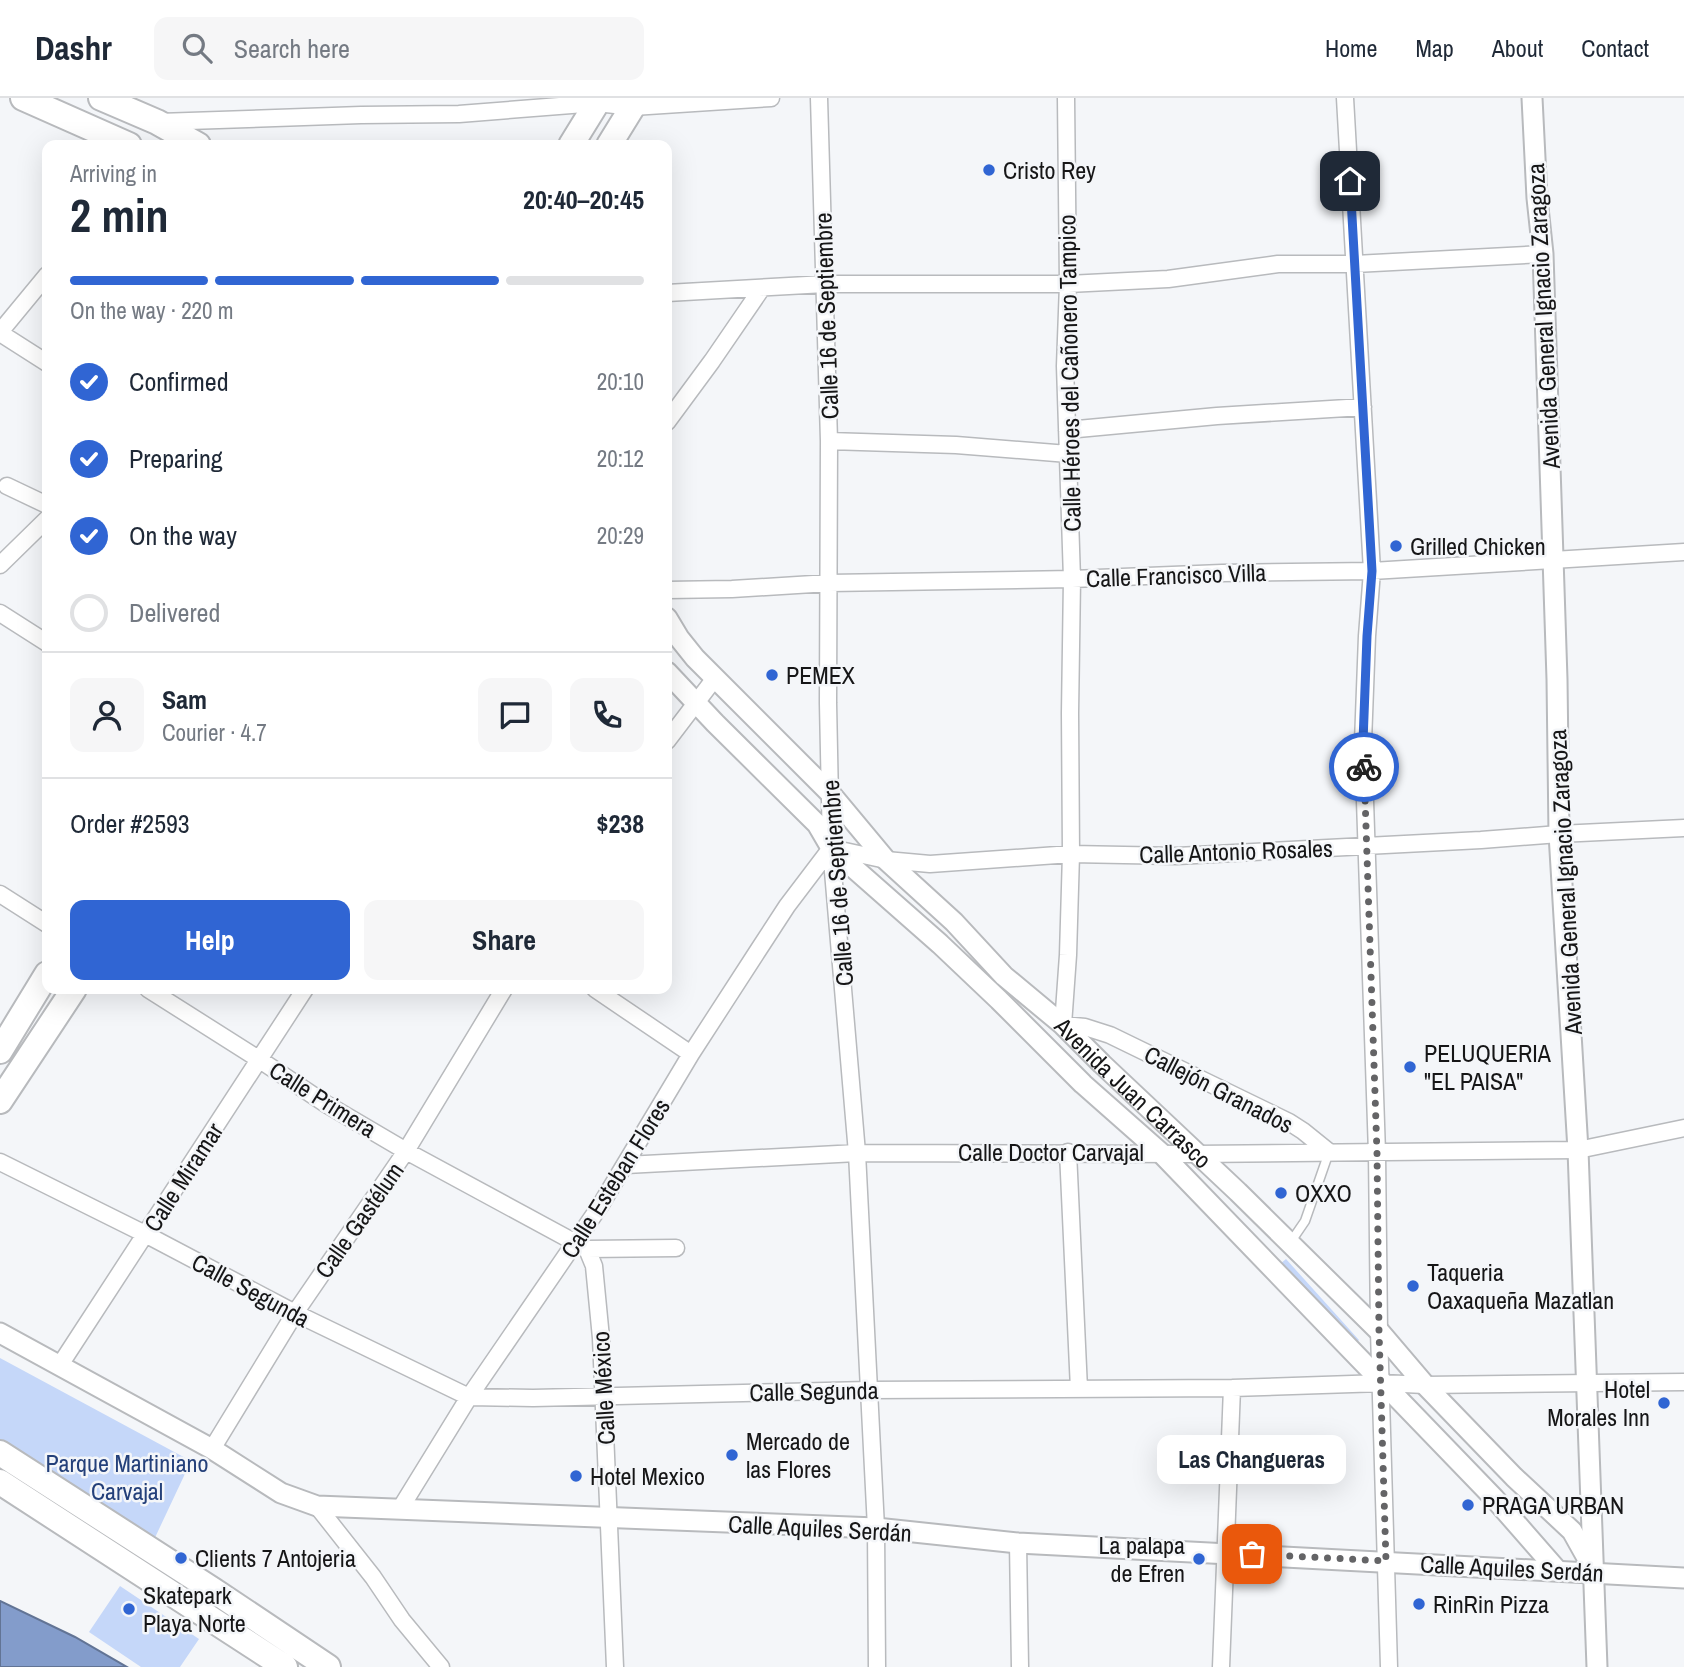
<!DOCTYPE html>
<meta charset="utf-8">
<style>
body{margin:0;font-family:"Archivo Narrow",sans-serif;background:#f6f6f7;color:#1f2937;height:100vh;display:flex;flex-direction:column;font-size:26px;white-space:nowrap}
*{box-sizing:border-box;margin:0}
p{font-size:23px;color:#747a83}
.icon{flex:none;width:38px;height:38px;fill:none;stroke:currentColor;stroke-width:2;stroke-linecap:round;stroke-linejoin:round}
.map{position:relative;flex:1;overflow:hidden}
.drawer{position:absolute;left:42px;top:42px;width:630px;height:854px;display:flex;flex-direction:column;background:#fff;border-radius:14px;box-shadow:0 7px 28px #0002}
.drawer>*{flex:none}
.pin{position:absolute;display:grid;place-items:center;width:60px;height:60px;color:#fff;margin:-30px;border-radius:14px;box-shadow:0 4px 10px #0006}
.courier{position:absolute;display:grid;place-items:center;width:70px;height:70px;margin:-35px;border:5px solid #3065d3;border-radius:50%;background:#fff;color:#222;box-shadow:0 2px 9px #0007}
.bubble{position:absolute;height:49px;border-radius:14px;background:#fff;box-shadow:0 7px 28px #0002;font-size:23px;font-weight:700;line-height:49px;text-align:center}
.summary em{font-style:normal;font-weight:700}
.summary div{display:flex;flex-direction:column-reverse}
.summary{display:flex;align-items:center;justify-content:space-between;height:119px;padding:0 28px}
h1{font-size:46px;font-weight:700;line-height:52px}
.bar{display:grid;grid-template-columns:repeat(4,1fr);gap:10px 7px;align-content:center;height:84px;padding:0 28px}
.bar i{height:9px;border-radius:5px;background:#e0e1e3}
.bar .active{background:#3065d3}
.bar p{grid-column:span 4}
.line{display:flex;align-items:center;gap:18px;padding:0 28px;border-top:2px solid #e0e1e3}
.line div{flex:1}
.round{display:grid;place-items:center;flex:none;width:74px;height:74px;border-radius:14px;background:#f6f6f7}
ol{padding:0 28px;list-style:none}
li{display:flex;align-items:center;gap:21px;height:77px}
li p{margin-inline-start:auto}
li .icon{padding:7px;border-radius:50%;background:#3065d3;color:#fff;stroke-width:4}
li:last-child{color:#747a83}
li i{width:38px;height:38px;border:4px solid #e0e1e3;border-radius:50%}
.button{display:flex;gap:14px;margin-top:auto;padding:14px 28px}
.button a{flex:1;height:80px;border-radius:14px;background:#3065d3;color:#fff;font-size:28px;font-weight:700;line-height:80px;text-align:center}
.button a+a{background:#f6f6f7;color:#1f2937}
header{display:flex;align-items:center;gap:42px;box-sizing:border-box;height:98px;padding:0 35px;background:#fff;border-bottom:2px solid #e0e1e3}
header strong{font-size:33px}
nav{display:flex;gap:38px;margin-inline-start:auto;font-size:24px}
.search{width:490px;height:63px;background:#f6f6f7;display:flex;align-items:center;gap:18px;box-sizing:border-box;padding:0 24px;border-radius:14px;color:#747a83;font-size:26px}
.map>svg:first-child{display:block}
</style>
<header>
<strong>Dashr</strong>
<div class="search"><svg class="icon" aria-label="search" viewBox="0 0 24 24"><circle cx="10" cy="10" r="6"/><path d="M15 15l6 6"/></svg>Search here</div>
<nav><a>Home</a><a>Map</a><a>About</a><a>Contact</a></nav>
</header>
<div class="map">
<svg width="1684" height="1569" viewBox="0 0 1684 1569">
<rect width="100%" height="100%" fill="#f4f6f9"/>
<path fill="#c5d7f9" d="M1286 1161 1359 1242 1353 1248 1280 1166Z
M0 1260 191 1363 152 1446 0 1351Z
M120 1488 199 1541 180 1569H141L89 1534Z"/>
<path fill="#839ccb" stroke="#627495" stroke-width="2" d="M0 1503 75 1539 127 1569H0Z"/>
<g fill="none" stroke-linecap="round" stroke-linejoin="round">
<g stroke="#b8babd" stroke-width="11">
<path id="service" d="M1290 1145 1305 1123 1329 1054"/>
</g>
<g stroke="#b8babd" stroke-width="19">
<path id="minor" d="M819 0 829 343 828 605 831 750 857 1055 876 1430 877 1569
M1345 0 1372 473 1367 538 1363 644 1377 1055 1379 1233 1389 1569
M159 24 361 17 459 16 597 5 633 9 771 0
M667 195 825 186H1068L1168 181 1278 166H1355L1543 156
M0 234 47 177
M0 235 47 265
M667 324 712 263 762 190
M1067 332 1217 318 1363 309
M829 343 956 347 1068 356
M7 388 47 407
M0 467 47 421
M667 492 732 491 829 485 1072 481 1222 475 1372 473 1684 454
M0 515 47 545
M667 643 715 580
M0 796 47 826
M148 891 260 962 326 1006 406 1053 587 1151 594 1168 601 1240 615 1569
M595 891 691 956
M1063 927 1068 857 1071 756 1070 615 1072 481 1065 268 1068 186 1066 0
M1063 927 1085 929 1110 937 1289 1024 1303 1033 1329 1054
M1068 1054 1079 1291
M0 1064 145 1136 295 1215 469 1299 533 1300 868 1292 1232 1290 1382 1285 1425 1287 1684 1284
M626 1067 857 1055 1196 1056 1578 1052 1684 1030
M587 1151 676 1150
M60 1267 305 891
M212 1351 295 1215 406 1053 504 891
M317 1408 373 1479 402 1522 441 1569
M400 1411 469 1299 600 1108 691 956 759 851 787 808 831 750 886 762 930 766 1071 756 1177 758 1481 742 1559 736 1684 730
M1018 1445 1020 1569
M1221 1569 1232 1290"/>
</g>
<g stroke="#b8babd" stroke-width="23">
<g id="tertiary">
<path d="M1532 0 1537 100 1543 156 1557 581 1559 736 1578 1052 1597 1569"/>
<path id="s1" d="M667 520 679 540 695 560 831 696 886 762 954 824 1004 878 1063 927 1102 966 1238 1094 1379 1233 1425 1287 1514 1379 1572 1433 1591 1467"/>
<path d="M667 574 715 625 817 726 831 750 940 846 999 902 1083 986 1160 1054 1494 1400 1557 1472"/>
<path d="M0 1235 212 1351 281 1395 317 1408 876 1430 1018 1445 1684 1480"/>
</g>
</g>
<g stroke="#b8babd" stroke-width="28">
<path id="primary" d="M23 0 129 47
M101 0 157 24 198 47
M571 47 600 0
M609 47 638 0
M0 953 47 876
M0 1003 74 891
M0 1355 213 1492 328 1569
M0 1384 285 1569"/>
</g>
<use href="#service" stroke="#fff" stroke-width="8"/>
<use href="#minor" stroke="#fff" stroke-width="16"/>
<use href="#tertiary" stroke="#fff" stroke-width="19"/>
<use href="#primary" stroke="#fff" stroke-width="24"/>
</g>
<g fill="none" stroke-linecap="round" stroke-linejoin="round">
<path stroke="#646466" stroke-width="7" stroke-dasharray="0 12.6" d="M1252 1456 1386 1463 1379 1233 1377 1055 1364 669"/>
<path stroke="#3065d3" stroke-width="9" d="M1350 83 1372 473 1367 538 1363 644 1364 669"/>
</g>
<g fill="#3065d3" stroke="#f4f6f9" stroke-width="2.5">
<circle cx="989" cy="72" r="7"/>
<circle cx="1396" cy="448" r="7"/>
<circle cx="772" cy="577" r="7"/>
<circle cx="1410" cy="969" r="7"/>
<circle cx="1281" cy="1095" r="7"/>
<circle cx="1413" cy="1188" r="7"/>
<circle cx="1664" cy="1305" r="7"/>
<circle cx="732" cy="1357" r="7"/>
<circle cx="576" cy="1378" r="7"/>
<circle cx="1468" cy="1407" r="7"/>
<circle cx="181" cy="1460" r="7"/>
<circle cx="1199" cy="1461" r="7"/>
<circle cx="1419" cy="1506" r="7"/>
<circle cx="129" cy="1511" r="7"/>
</g>
<g text-anchor="middle" dominant-baseline="central" stroke-width="5" stroke-linejoin="round" paint-order="stroke">
<g font-size="24" fill="#161617" stroke="#f4f6f9" text-anchor="start">
<text x="1003" y="72">Cristo Rey</text>
<text x="1410" y="448">Grilled Chicken</text>
<text x="786" y="577">PEMEX</text>
<text x="1424" y="955">PELUQUERIA<tspan x="1424" dy="28">"EL PAISA"</tspan></text>
<text x="1295" y="1095">OXXO</text>
<text x="1427" y="1174">Taqueria<tspan x="1427" dy="28">Oaxaqueña Mazatlan</tspan></text>
<text x="1650" y="1291" text-anchor="end">Hotel<tspan x="1650" dy="28">Morales Inn</tspan></text>
<text x="746" y="1343">Mercado de<tspan x="746" dy="28">las Flores</tspan></text>
<text x="590" y="1378">Hotel Mexico</text>
<text x="1482" y="1407">PRAGA URBAN</text>
<text x="1185" y="1447" text-anchor="end">La palapa<tspan x="1185" dy="28">de Efren</tspan></text>
<text x="195" y="1460">Clients 7 Antojeria</text>
<text x="143" y="1497">Skatepark<tspan x="143" dy="28">Playa Norte</tspan></text>
<text x="1433" y="1506">RinRin Pizza</text>
</g>
<g font-size="24" fill="#161617" stroke="#f4f6f9">
<text transform="translate(826 218) rotate(-92)">Calle 16 de Septiembre</text>
<text transform="translate(1543 218) rotate(-93)">Avenida General Ignacio Zaragoza</text>
<text transform="translate(1069 275) rotate(-91)">Calle Héroes del Cañonero Tampico</text>
<text transform="translate(1176 477) rotate(-2)">Calle Francisco Villa</text>
<text transform="translate(1236 753) rotate(-2)">Calle Antonio Rosales</text>
<text transform="translate(1565 784) rotate(-93)">Avenida General Ignacio Zaragoza</text>
<text transform="translate(837 785) rotate(-94)">Calle 16 de Septiembre</text>
<text transform="translate(1219 991) rotate(27)">Callejón Granados</text>
<text stroke="none"><textPath href="#s1" startOffset="667">Avenida Juan Carrasco</textPath></text>
<text transform="translate(323 1001) rotate(32)">Calle Primera</text>
<text x="1051" y="1054">Calle Doctor Carvajal</text>
<text transform="translate(183 1079) rotate(-57)">Calle Miramar</text>
<text transform="translate(615 1080) rotate(-58)">Calle Esteban Flores</text>
<text transform="translate(359 1122) rotate(-55)">Calle Gastélum</text>
<text transform="translate(251 1192) rotate(28)">Calle Segunda</text>
<text transform="translate(603 1290) rotate(-93)">Calle México</text>
<text transform="translate(814 1293) rotate(-1)">Calle Segunda</text>
<text transform="translate(820 1430) rotate(3)">Calle Aquiles Serdán</text>
<text transform="translate(1512 1470) rotate(3)">Calle Aquiles Serdán</text>
</g>
<g font-size="24" fill="#24407a" stroke="#f4f6f9">
<text x="127" y="1365">Parque Martiniano<tspan x="127" dy="28">Carvajal</tspan></text>
</g>
</g>
</svg>
<div class="pin" style="left:1252px;top:1456px;background:#ea580c"><svg class="icon" aria-label="bag" viewBox="0 0 24 24"><path d="M5 8h14l-1 12H6zM9 8a3 3 0 0 1 6 0"/></svg></div>
<div class="pin" style="left:1350px;top:83px;background:#1f2937"><svg class="icon" aria-label="home" viewBox="0 0 24 24"><path d="M3 11l9-7 9 7M6 9v11h12V9"/></svg></div>
<div class="courier" style="left:1364px;top:669px"><svg class="icon" aria-label="bike" viewBox="0 0 24 24"><circle cx="6" cy="16" r="4"/><circle cx="18" cy="16" r="4"/><path d="M6 16l4-8h5l3 8M10 8l3 8H6M13 5h3"/></svg></div>
<div class="bubble" style="left:1157px;top:1337px;width:189px">Las Changueras</div>
<section class="drawer">
<div class="summary"><div><h1>2 min</h1><p>Arriving in</p></div><em>20:40–20:45</em></div>
<div class="bar"><i class="active"></i><i class="active"></i><i class="active"></i><i></i><p>On the way · 220 m</p></div>
<ol>
<li><svg class="icon" aria-label="check" viewBox="0 0 24 24"><path d="M5 12l5 5 9-10"/></svg>Confirmed<p>20:10</p></li>
<li><svg class="icon" aria-label="check" viewBox="0 0 24 24"><path d="M5 12l5 5 9-10"/></svg>Preparing<p>20:12</p></li>
<li><svg class="icon" aria-label="check" viewBox="0 0 24 24"><path d="M5 12l5 5 9-10"/></svg>On the way<p>20:29</p></li>
<li><i></i>Delivered</li>
</ol>
<div class="line" style="height:126px"><a class="round"><svg class="icon" aria-label="person" viewBox="0 0 24 24"><circle cx="12" cy="8" r="4"/><path d="M4 21q1-7 8-7t8 7"/></svg></a><div><b>Sam</b><p>Courier · 4.7</p></div><a class="round"><svg class="icon" aria-label="chat" viewBox="0 0 24 24"><path d="M4 5h16v11H9l-5 4z"/></svg></a><a class="round"><svg class="icon" aria-label="phone" viewBox="0 0 24 24"><path d="M5 4h4l2 5-3 2q2 4 5 5l2-3 5 2v4C11 20 4 13 5 4z"/></svg></a></div>
<div class="line" style="height:91px"><div>Order #2593</div><b>$238</b></div>
<div class="button"><a>Help</a><a>Share</a></div>
</section>
</div>
